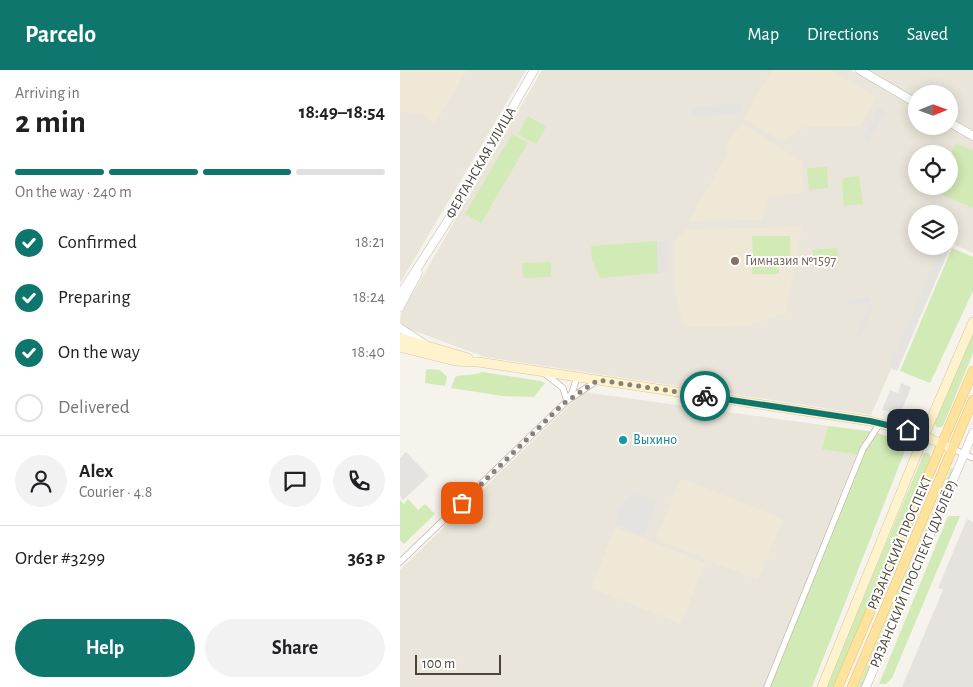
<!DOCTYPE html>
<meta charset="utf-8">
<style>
body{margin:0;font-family:"Alegreya Sans",sans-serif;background:#f2f2f2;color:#202124;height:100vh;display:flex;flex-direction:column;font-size:19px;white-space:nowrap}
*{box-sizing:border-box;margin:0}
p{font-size:16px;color:#757577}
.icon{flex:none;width:28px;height:28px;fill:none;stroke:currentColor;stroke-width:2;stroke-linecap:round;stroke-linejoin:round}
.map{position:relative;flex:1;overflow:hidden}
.panel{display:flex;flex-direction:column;background:#fff;width:400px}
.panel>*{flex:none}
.needle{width:32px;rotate:89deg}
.controls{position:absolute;left:508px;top:15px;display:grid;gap:10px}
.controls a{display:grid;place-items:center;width:50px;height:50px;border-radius:50%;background:#fff;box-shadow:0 2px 12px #0003;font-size:25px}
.scale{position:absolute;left:15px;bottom:12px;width:86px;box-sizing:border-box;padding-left:5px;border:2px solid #4b4439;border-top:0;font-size:14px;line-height:18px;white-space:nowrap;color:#4b4439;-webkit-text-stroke:4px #fff;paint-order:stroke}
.pin{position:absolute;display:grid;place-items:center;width:42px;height:42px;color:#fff;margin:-21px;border-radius:10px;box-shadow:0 2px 8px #0006}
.courier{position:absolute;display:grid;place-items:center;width:50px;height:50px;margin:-25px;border:4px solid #0f766e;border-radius:50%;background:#fff;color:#222;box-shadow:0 1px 6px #0007}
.head em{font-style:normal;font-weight:600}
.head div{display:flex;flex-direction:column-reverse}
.head{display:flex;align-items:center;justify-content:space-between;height:85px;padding:0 15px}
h1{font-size:32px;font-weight:600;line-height:38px}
.bar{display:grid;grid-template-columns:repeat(4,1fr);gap:8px 5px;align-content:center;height:60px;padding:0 15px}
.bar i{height:6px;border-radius:4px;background:#e0e0e0}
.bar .on{background:#0f766e}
.bar p{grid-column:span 4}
.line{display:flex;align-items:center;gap:12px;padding:0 15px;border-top:1px solid #e0e0e0}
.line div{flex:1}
.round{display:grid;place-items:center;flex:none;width:52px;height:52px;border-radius:26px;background:#f2f2f2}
ol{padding:0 15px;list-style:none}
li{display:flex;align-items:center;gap:15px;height:55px}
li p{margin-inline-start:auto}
li .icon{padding:5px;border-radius:50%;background:#0f766e;color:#fff;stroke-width:4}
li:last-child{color:#757577}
li i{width:28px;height:28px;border:2px solid #e0e0e0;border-radius:50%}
.cta{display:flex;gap:10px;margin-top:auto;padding:10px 15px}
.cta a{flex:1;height:58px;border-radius:30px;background:#0f766e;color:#fff;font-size:20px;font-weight:600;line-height:58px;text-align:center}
.cta a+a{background:#f2f2f2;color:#202124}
header{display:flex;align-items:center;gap:30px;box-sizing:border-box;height:70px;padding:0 25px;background:#0f766e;color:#fff}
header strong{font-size:24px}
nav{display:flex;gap:28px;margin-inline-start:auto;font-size:18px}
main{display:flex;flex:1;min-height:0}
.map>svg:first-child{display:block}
</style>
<header>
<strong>Parcelo</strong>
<nav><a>Map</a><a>Directions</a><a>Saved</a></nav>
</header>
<main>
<section class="panel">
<div class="head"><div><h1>2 min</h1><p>Arriving in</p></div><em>18:49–18:54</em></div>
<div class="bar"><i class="on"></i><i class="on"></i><i class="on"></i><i></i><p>On the way · 240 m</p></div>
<ol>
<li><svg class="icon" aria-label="check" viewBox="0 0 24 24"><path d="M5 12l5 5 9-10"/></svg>Confirmed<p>18:21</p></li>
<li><svg class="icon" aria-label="check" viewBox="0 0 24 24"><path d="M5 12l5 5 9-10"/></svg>Preparing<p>18:24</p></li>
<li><svg class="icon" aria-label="check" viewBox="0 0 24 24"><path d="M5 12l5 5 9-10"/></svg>On the way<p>18:40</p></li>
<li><i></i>Delivered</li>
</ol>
<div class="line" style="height:90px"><a class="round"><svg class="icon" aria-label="person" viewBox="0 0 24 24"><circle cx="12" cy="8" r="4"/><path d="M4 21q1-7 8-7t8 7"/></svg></a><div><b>Alex</b><p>Courier · 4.8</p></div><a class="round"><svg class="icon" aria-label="chat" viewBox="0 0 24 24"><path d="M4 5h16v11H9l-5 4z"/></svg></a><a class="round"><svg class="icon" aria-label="phone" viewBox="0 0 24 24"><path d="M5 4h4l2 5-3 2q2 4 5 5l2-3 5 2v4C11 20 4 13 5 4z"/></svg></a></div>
<div class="line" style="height:65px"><div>Order #3299</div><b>363 ₽</b></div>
<div class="cta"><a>Help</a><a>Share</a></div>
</section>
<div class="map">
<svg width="573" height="617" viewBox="0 0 573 617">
<rect width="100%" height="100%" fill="#f6f3ec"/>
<path fill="#eae5da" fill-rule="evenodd" d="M0 0H126L0 213Z
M142 0H451L516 38V56H548L573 71V183L549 172V144H516V176H544L471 345 85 287 4 257 0 252 1 244ZM516 84H549V116H516Z
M467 0H573V61L549 47V24H516V29Z
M183 322 466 361 365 617H0V500Z"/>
<path fill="#e6e2dd" d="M567 449 573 452V617H502L543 520 538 518Z"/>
<path fill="#efe8d6" d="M0 0H67L35 54 24 45 0 41Z
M372 0H431L477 27 459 57H404L381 71 344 49Z
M342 54 402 91 404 122 368 127 362 150 289 151 326 86 328 71Z
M402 157 386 243 347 256 285 257 275 224 274 173 286 159Z
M281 408 383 449 358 510 256 469Z
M215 457 305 493 281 554 191 518Z"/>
<path fill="#d2eab5" d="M128 46 146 57 136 74 118 64Z
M112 64 128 73 81 153 65 144Z
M556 73 573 81V138L534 121 536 116H549V88Z
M427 97 428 118 409 120 407 98Z
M459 106 463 134 444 136 442 112 443 108Z
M352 166H390V186H353Z
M257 171 258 203 200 208 192 190 191 176Z
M437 178 439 193 414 196 413 180Z
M552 178 573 187V221L530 313 500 301Z
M151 192V207L123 208 122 193Z
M378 192 379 204H352V193Z
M573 261V283L543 356 537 358 534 352Z
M26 299 40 300 47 307 45 316 25 313Z
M82 302 140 311 145 313 134 327 103 326 51 318 55 307C65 303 70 307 82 302Z
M428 356 474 362 508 373 412 617H368L461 385 422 379Z
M524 383H529L531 387 433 617H426Z
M551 398 554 400 463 617H458Z
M8 429 18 440 25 434 35 444 4 474 0 470V430L4 434Z
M548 446H560L492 608 486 614H479Z"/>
<path fill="#e5e3e0" d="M342 33V43L291 47V37Z
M479 37 486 41 469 72 462 68Z
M257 171H268V202L258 203Z
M542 176 550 178 497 301 489 297Z
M470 227V233L474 235 460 268 456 267 470 233 447 235 446 230Z
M501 313 511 317 500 345 482 340 490 320 498 323Z
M6 382 29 406 3 430 0 426V388Z
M234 422 257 432 244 466 216 454 218 438Z"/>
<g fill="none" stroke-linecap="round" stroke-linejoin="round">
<g stroke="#c2bbae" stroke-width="7">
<path id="minor" d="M144 303 163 318 167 331
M168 330 198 310
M553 379 573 388
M0 492 167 331 172 323 177 307
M367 617 463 379 480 353"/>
</g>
<g stroke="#c2bbae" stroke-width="9">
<path id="tertiary" d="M460 0 516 33
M549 52 573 66
M0 225 47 152 134 0
M0 237 18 203
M0 258 23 273
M466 617 573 363"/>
</g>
<g stroke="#d6c79b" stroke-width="10">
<path id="secondary" d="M0 268 68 288
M0 277 55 291 78 292 470 351 519 364 553 379
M422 617 524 366 573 252"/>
</g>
<g stroke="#e6c16a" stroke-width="10">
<path id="primary" d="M438 617 573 301
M452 617 573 330"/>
</g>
<use href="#minor" stroke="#fff" stroke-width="5.5"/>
<use href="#tertiary" stroke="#fff" stroke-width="8"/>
<use href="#secondary" stroke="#fff3cd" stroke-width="9"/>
<use href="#primary" stroke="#ffe39c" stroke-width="9"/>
</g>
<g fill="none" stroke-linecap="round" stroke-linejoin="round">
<path stroke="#878178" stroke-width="5" stroke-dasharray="0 9" d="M62 433 163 334 198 310 305 326"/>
<path stroke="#0f766e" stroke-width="6" d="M305 326 470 351 508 360"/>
</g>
<circle fill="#8d6e63" stroke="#fff" stroke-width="2" cx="335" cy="191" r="5"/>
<circle fill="#0f9aa8" stroke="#fff" stroke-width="2" cx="223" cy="370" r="5"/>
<g text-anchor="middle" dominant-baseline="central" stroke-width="4" stroke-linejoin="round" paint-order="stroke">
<g font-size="14" fill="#4b4439" stroke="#fff">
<text transform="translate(81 93) rotate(-60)">ФЕРГАНСКАЯ УЛИЦА</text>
<text transform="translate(500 473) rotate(-67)">РЯЗАНСКИЙ ПРОСПЕКТ</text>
<text transform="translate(514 504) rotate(-67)">РЯЗАНСКИЙ ПРОСПЕКТ (ДУБЛЁР)</text>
</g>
<g font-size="14" fill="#785e54" stroke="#fff" text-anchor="start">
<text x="345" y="191">Гимназия №1597</text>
</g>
<g font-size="14" fill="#0d838f" stroke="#fff" text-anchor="start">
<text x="233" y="370">Выхино</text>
</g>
</g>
</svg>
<div class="controls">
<a><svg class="needle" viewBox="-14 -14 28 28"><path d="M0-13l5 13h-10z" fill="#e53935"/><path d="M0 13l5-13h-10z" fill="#757577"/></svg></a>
<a><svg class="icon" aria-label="locate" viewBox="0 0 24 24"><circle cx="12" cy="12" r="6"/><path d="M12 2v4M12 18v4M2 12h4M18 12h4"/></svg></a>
<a><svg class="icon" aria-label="layers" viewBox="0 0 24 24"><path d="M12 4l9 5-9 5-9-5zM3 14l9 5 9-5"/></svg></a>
</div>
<div class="scale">100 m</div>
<div class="pin" style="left:62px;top:433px;background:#ea580c"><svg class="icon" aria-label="bag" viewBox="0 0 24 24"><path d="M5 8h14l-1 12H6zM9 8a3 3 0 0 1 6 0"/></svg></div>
<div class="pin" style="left:508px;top:360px;background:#1f2937"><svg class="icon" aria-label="home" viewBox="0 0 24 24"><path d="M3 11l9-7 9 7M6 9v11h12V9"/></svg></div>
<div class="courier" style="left:305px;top:326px"><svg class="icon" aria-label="bike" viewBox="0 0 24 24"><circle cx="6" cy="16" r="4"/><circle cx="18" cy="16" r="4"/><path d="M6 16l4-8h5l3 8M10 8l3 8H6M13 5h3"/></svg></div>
</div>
</main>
